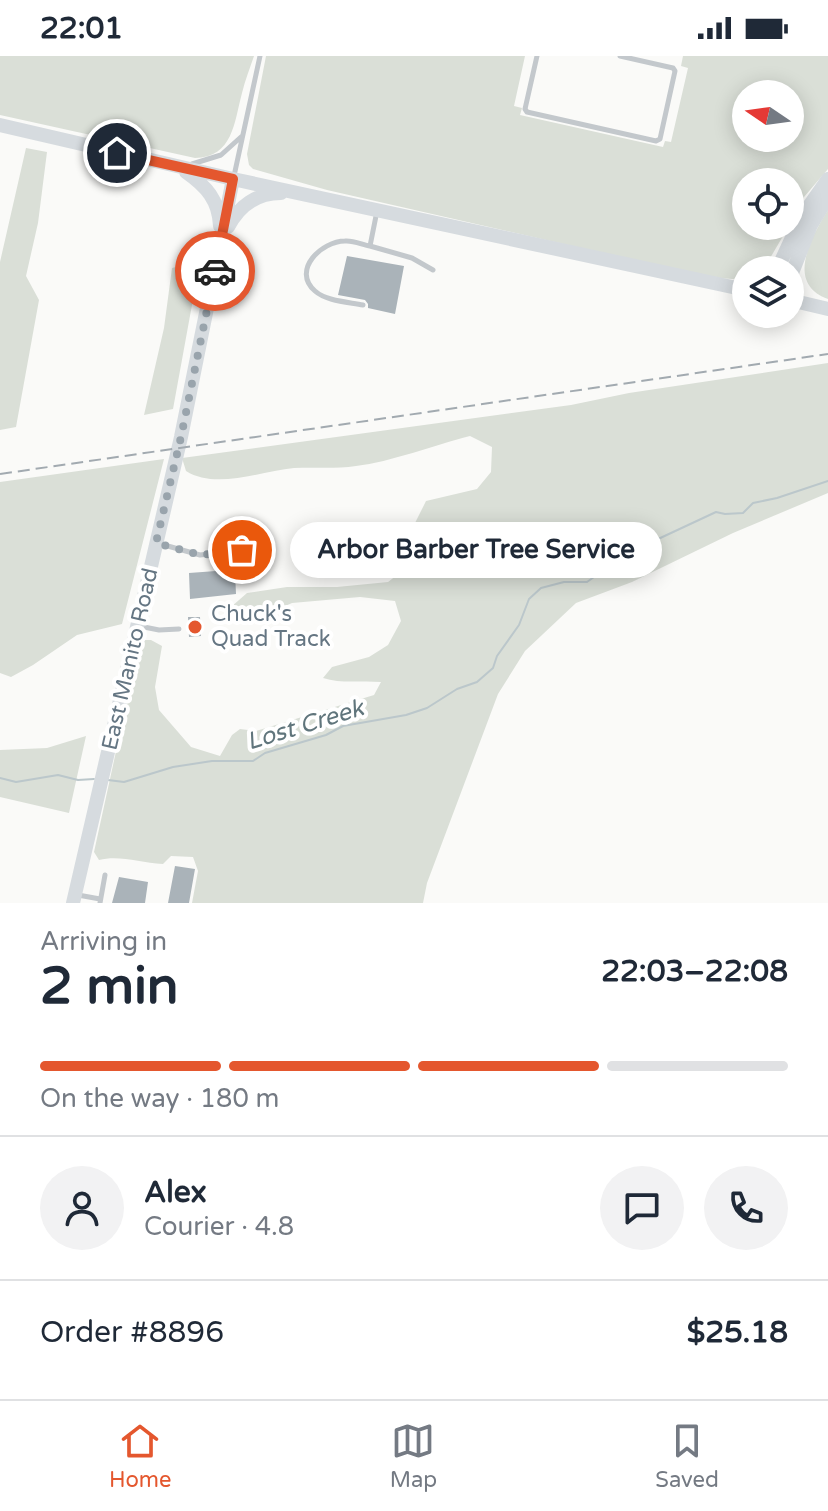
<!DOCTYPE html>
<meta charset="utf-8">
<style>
body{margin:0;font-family:"Varela Round",sans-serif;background:#f2f2f3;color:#1f2937;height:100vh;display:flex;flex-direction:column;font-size:30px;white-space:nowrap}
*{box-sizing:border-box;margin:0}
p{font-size:26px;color:#747a83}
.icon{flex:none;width:44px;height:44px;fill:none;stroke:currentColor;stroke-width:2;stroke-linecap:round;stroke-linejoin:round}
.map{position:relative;height:847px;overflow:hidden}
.panel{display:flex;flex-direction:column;background:#fff;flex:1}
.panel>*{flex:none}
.needle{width:52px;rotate:283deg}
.fabs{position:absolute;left:732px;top:24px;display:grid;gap:16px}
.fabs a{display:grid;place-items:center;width:72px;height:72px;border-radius:50%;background:#fff;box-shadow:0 4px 20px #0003;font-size:40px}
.pin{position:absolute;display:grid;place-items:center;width:68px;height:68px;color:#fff;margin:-34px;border:4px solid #fff;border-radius:50%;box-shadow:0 2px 8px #0007}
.courier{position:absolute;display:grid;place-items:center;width:80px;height:80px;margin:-40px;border:6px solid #e4572e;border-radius:50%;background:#fff;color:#222;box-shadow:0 2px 10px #0007}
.bubble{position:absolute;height:56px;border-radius:28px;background:#fff;box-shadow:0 4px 20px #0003;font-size:26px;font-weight:800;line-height:56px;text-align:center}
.head em{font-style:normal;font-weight:800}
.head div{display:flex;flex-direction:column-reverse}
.head{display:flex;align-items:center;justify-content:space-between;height:136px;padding:0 40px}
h1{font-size:52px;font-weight:800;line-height:60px}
.bar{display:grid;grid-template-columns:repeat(4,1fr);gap:12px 8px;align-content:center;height:96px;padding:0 40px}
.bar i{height:10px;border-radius:6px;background:#e0e1e3}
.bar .active{background:#e4572e}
.bar p{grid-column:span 4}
.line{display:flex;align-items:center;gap:20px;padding:0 40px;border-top:2px solid #e0e1e3}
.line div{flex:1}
.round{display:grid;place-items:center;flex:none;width:84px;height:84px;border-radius:42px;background:#f2f2f3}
.status{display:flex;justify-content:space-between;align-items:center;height:56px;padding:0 40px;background:#fff;direction:ltr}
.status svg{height:22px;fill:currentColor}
.tabs{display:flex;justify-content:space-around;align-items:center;height:112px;border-top:2px solid #e0e1e3;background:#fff;font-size:22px;color:#747a83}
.tabs a{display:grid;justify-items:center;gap:4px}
.tabs .active{color:#e4572e}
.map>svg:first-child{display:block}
</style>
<div class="status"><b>22:01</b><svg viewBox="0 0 49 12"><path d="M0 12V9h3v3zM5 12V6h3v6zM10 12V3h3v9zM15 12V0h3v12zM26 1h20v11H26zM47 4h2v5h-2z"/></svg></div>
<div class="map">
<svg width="828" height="847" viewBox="0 0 828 847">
<rect width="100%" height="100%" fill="#fafaf8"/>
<path fill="#dadfd7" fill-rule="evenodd" d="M0 0H254C250 12 245 24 242 37 234 67 233 101 195 102L0 59Z
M266 0H525L514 50 522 52 520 59 663 91 665 85 671 86 688 12 681 10 683 0H828V113L804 141 790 167V126H746V170H789L763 214H746L744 224 708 221 327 134 253 113 249 109 247 98ZM746 38H790V82H746Z
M26 92 47 96 38 167 26 220 39 244 16 371 0 374V206Z
M828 154V243C785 228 811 181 828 154Z
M200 205 173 353 144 359 164 272 172 212Z
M828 307V437L733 477 632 526 576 547 525 595 498 638 427 827 423 847H192L198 815 193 801 171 800 163 808C140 807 120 799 99 804L94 796 138 595 143 584H151L162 590 155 631 159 654 191 691 220 700 232 679 240 673 256 675 374 639 381 626C362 624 341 628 323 622L332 611 369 601 388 589 401 565 395 545 360 541 292 547 244 568 231 563V551L247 537 287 531H337L388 526 401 516 412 492V473L426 445 477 433 491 416 492 391 470 380C434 389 391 406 356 410 336 413 315 411 294 412 261 415 216 434 186 415L182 402 571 349 629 337Z
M164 403 122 568 77 579 33 609 11 621 0 617V426Z
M86 680 69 757 0 741V694L47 692Z"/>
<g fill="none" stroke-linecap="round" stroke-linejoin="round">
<path stroke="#bbc7cb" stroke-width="2" d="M0 722 16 726 58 719 78 724 94 723
M108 724 124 726 173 711 212 705H253L265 697 326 679 343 670 406 659 427 652 457 633 477 626 493 612 497 600 519 569 529 543 541 532 564 526H587L626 498 716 456 725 458 743 457 753 447 777 442 828 425"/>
</g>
<path fill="#aab3b9" d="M347 200 404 210 395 258 368 252V248L365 244 338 239Z
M216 515 235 516 236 538 190 543 189 517Z
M188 561H200L201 580 189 581Z
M175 810 195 813 189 847H168Z
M119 821 148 826 145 847H112Z"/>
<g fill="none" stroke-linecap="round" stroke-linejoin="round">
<path stroke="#c3c8cc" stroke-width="5" d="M537 0 525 53 527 56 656 85 660 83 675 15 673 12 620 0
M192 108 221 99 241 81
M234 120 260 0
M370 190 412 202 433 214
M363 249C348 246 326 245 315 235 291 214 322 185 345 185 353 184 363 189 370 190L377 155
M157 487 200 499 264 492
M139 570 159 574 179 573
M78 839 100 843
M100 847 105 819"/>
<path stroke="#d6dbdf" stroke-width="14" d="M0 69 233 123 746 234
M186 116C206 130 219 144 220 170
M228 171C239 150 257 137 281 137
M777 214 802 160 828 123
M790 222 811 169 828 141
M790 244 828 253
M73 847 181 381 233 123"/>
<path stroke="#a2aab0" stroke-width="2" stroke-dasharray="12 6" stroke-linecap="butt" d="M0 418 828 298"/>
</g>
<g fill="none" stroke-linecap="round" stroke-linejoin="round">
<path stroke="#99a4ac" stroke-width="8" stroke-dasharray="0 14.4" d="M215 215 181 381 156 487 200 499 242 494"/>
<path stroke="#e4572e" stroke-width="10" d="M117 97 233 123 215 215"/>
</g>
<circle fill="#e4572e" stroke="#fff" stroke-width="3" cx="195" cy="571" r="8"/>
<g text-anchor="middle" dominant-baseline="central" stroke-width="8" stroke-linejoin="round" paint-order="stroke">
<g font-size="22" fill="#657683" stroke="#fff" text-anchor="start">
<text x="211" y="558">Chuck's<tspan x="211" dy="25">Quad Track</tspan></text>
</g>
<g font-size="22" fill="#657683" stroke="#fff">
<text transform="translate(130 603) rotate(-77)">East Manito Road</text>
</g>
<g font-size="24" font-style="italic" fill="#60757c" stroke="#fff">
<text transform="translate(305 669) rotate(-17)">Lost Creek</text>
</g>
</g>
</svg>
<div class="fabs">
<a><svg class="needle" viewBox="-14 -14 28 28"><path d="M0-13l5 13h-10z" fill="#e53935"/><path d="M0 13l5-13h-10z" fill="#747a83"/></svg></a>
<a><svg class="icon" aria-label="locate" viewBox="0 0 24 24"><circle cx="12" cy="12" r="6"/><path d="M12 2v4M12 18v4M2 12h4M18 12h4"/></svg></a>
<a><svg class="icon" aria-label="layers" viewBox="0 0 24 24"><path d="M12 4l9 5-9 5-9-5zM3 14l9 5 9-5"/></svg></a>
</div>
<div class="pin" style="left:242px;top:494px;background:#ea580c"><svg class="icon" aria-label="bag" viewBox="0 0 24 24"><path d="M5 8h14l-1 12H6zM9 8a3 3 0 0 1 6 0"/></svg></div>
<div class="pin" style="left:117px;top:97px;background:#1f2937"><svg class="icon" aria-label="home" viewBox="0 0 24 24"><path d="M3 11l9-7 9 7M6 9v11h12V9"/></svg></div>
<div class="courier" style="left:215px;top:215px"><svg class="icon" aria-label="car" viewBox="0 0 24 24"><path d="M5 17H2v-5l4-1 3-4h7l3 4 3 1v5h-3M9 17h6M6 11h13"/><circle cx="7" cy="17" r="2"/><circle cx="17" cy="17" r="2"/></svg></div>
<div class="bubble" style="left:290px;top:466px;width:372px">Arbor Barber Tree Service</div>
</div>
<section class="panel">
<div class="head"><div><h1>2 min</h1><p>Arriving in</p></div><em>22:03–22:08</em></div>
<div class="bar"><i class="active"></i><i class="active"></i><i class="active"></i><i></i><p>On the way · 180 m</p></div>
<div class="line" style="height:144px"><a class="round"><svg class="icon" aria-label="person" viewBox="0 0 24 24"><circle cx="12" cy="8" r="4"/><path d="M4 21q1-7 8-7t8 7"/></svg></a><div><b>Alex</b><p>Courier · 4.8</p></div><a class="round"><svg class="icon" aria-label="chat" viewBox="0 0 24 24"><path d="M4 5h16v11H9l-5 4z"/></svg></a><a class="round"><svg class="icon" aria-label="phone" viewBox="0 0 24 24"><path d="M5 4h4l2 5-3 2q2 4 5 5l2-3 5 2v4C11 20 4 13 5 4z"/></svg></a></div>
<div class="line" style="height:104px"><div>Order #8896</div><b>$25.18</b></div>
</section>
<nav class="tabs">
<a class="active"><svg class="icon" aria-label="home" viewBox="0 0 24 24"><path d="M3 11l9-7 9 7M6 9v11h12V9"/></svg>Home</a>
<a><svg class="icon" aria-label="map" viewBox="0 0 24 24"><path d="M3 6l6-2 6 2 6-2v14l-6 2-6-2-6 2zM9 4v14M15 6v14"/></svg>Map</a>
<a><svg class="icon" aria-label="saved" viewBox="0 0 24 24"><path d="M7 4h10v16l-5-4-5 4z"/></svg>Saved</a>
</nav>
